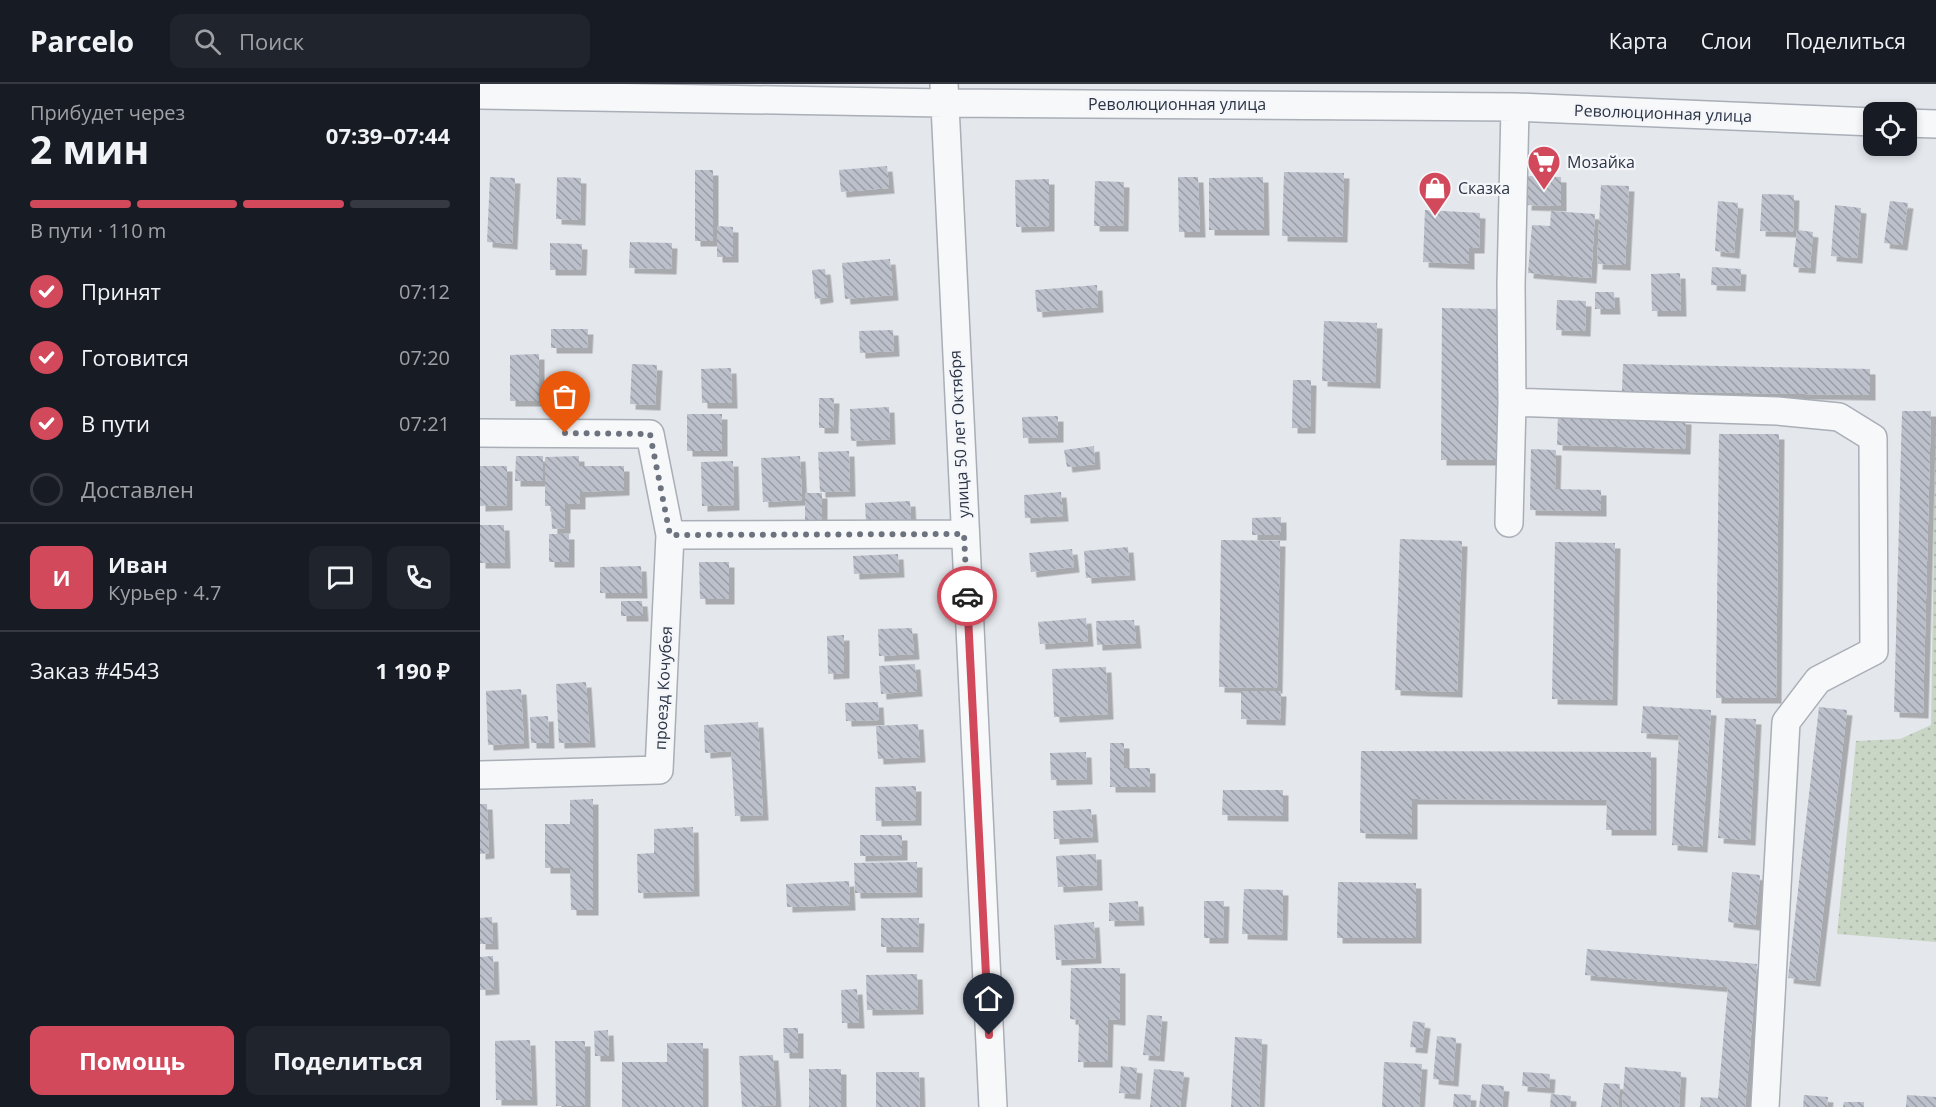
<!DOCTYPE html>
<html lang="ru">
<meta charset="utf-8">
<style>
body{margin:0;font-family:"Open Sans",sans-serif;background:#20242c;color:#f1f3f6;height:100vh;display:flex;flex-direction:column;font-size:22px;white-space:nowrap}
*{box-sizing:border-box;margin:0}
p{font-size:20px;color:#9ea1a6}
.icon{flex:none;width:33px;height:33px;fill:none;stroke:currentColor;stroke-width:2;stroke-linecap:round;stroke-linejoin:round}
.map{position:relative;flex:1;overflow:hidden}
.panel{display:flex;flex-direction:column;background:#171b24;width:480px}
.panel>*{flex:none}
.tools{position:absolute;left:1383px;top:18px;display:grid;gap:12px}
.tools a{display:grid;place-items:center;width:54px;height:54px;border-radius:12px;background:#171b24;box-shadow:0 3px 9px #0003;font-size:30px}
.pin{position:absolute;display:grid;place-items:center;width:51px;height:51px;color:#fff;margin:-62px -26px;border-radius:50% 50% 50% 0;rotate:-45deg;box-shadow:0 0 6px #0007}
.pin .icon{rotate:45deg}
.courier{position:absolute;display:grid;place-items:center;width:60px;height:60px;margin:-30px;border:4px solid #d1495b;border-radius:50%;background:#fff;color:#222;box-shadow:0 2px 8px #0007}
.head em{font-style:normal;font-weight:700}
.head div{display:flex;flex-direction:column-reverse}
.head{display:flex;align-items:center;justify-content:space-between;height:102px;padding:0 30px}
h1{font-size:39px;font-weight:700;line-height:45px}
.bar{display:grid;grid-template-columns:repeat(4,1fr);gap:9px 6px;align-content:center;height:72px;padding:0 30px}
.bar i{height:8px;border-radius:4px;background:#363941}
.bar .active{background:#d1495b}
.bar p{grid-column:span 4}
.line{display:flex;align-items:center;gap:15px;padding:0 30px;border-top:2px solid #363941}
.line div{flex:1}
.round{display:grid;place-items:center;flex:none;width:63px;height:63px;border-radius:12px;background:#20242c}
ol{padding:0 30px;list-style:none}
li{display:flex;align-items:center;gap:18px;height:66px}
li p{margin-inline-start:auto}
li .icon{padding:6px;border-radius:50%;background:#d1495b;color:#fff;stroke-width:4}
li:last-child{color:#9ea1a6}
li i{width:33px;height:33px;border:3px solid #363941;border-radius:50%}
.cta{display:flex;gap:12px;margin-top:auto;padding:12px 30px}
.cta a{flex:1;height:69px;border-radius:12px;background:#d1495b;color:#fff;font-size:24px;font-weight:700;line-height:69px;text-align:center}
.cta a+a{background:#20242c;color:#f1f3f6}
header{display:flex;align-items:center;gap:36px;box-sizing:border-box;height:84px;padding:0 30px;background:#171b24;border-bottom:2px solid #363941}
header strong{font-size:28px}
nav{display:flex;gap:33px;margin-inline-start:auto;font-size:21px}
.search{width:420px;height:54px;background:#20242c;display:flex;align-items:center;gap:15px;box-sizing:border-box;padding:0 21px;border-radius:12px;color:#9ea1a6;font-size:22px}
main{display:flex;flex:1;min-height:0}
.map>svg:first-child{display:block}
</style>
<header>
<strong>Parcelo</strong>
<div class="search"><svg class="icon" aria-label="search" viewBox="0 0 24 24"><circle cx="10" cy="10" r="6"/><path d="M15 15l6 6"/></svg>Поиск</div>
<nav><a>Карта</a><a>Слои</a><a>Поделиться</a></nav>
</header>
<main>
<section class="panel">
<div class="head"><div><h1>2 мин</h1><p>Прибудет через</p></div><em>07:39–07:44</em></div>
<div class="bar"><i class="active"></i><i class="active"></i><i class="active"></i><i></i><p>В пути · 110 m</p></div>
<ol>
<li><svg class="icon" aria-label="check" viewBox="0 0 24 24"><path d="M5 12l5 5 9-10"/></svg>Принят<p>07:12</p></li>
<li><svg class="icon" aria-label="check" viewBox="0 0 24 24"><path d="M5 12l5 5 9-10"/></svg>Готовится<p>07:20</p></li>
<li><svg class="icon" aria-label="check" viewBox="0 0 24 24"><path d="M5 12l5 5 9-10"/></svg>В пути<p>07:21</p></li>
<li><i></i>Доставлен</li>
</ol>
<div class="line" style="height:108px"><b class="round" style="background:#d1495b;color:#fff">И</b><div><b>Иван</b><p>Курьер · 4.7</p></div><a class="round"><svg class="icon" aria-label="chat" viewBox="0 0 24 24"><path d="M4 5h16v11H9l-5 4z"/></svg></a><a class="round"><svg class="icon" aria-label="phone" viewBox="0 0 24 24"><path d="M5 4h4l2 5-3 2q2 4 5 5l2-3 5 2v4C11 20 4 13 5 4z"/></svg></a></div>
<div class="line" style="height:78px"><div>Заказ #4543</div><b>1 190 ₽</b></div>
<div class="cta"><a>Помощь</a><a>Поделиться</a></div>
</section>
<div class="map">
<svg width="1456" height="1023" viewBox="0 0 1456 1023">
<defs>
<pattern id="grass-dots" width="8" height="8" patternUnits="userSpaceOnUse" patternTransform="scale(1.5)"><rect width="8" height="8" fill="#c9d6c5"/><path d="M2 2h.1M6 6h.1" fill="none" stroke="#adb8ab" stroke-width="1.8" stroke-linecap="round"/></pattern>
<pattern id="building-back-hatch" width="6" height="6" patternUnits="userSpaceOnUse" patternTransform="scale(1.5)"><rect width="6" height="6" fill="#bbc0ca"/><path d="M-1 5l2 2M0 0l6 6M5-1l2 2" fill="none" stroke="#989da6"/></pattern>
<filter id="shadow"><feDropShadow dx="5.5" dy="5.5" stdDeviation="0" flood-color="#0004"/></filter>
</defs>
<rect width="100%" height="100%" fill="#e4e7ec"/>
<path fill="url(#grass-dots)" d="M1456 323V858L1357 850 1376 657 1420 655 1451 641Z"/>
<path fill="url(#building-back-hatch)" filter="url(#shadow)" d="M407 82 409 104 361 108 359 86Z
M215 86H233V157H215Z
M804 88 864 89 862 153 802 152Z
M1047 92 1081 93V122L1046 121Z
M10 93 35 94 32 160 7 158Z
M77 93 101 94 100 136 76 135Z
M698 93H718L720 148H699Z
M783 93 784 146H729V94Z
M569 95V142L536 143 535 96Z
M615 97 644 98 643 142H614Z
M1121 101 1149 102 1145 181 1117 180Z
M1282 110 1314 111 1313 148 1280 147Z
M1238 117 1258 119 1254 169 1235 167Z
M1410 117 1428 119 1422 161 1404 159Z
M1355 121 1381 124 1377 174 1351 172Z
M945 126 1000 129 999 164H989V180L943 178Z
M1071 127 1115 130 1111 194 1048 189 1052 141 1070 142Z
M237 142 253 143V173H237Z
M1317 146 1333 148 1330 184 1313 183Z
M150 158 192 159 191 185 149 184Z
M70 159 102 160 101 186H70Z
M410 175 413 211 365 215 362 179Z
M1232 183 1261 185 1260 202 1231 201Z
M345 185 348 213 335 215 332 186Z
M1200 189 1201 227H1172L1171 190Z
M617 201 618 223 557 228 555 206Z
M1115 208H1134L1135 225H1115Z
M1077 216 1106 217 1105 247 1076 246Z
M962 224 1022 225 1020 376H961Z
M844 237 897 239 895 299 842 297Z
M71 245H108L107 264H71Z
M413 246 414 267 380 269 379 247Z
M59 270V317H30V271Z
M152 280 177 281 175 321 150 320Z
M1143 280 1390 285V311L1142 307Z
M251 284 252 319H222L221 285Z
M813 296H831L830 344H812Z
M339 314H354L353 344H339Z
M409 323 410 355 371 357 370 325Z
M1422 327H1451L1443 629 1414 628Z
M207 330H242V367H207Z
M1078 330 1206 335 1205 365 1077 361Z
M578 332V353L543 354 542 333Z
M1239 350H1299L1296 614H1236Z
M614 362 615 380 587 383 584 366Z
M1051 365 1076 366 1075 405 1121 406V427L1050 426Z
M369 367 370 407 340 408 338 368Z
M36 372H63V397H35Z
M99 372V382H144V406L100 408V420H85V444L72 445 71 422H65V373Z
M320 372 322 416 283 418 281 374Z
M253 377 254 421 222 422 221 378Z
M0 382H27V421L0 422Z
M581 408 583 432 545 434 544 411Z
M325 409H342V438H325Z
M430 417 431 436 386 438 385 419Z
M801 433V451H772V434Z
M0 441H24L25 479H0Z
M69 450H89V478H69Z
M920 455 982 457 977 608 915 606Z
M741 456 800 457 797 604 739 603Z
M1075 458 1135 459 1132 616 1072 615Z
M648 463 650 491 606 494 604 467Z
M592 465 594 483 551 488 549 469Z
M418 470 419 488 374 490 373 472Z
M219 478H249V515H220Z
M161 482 162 509H120V483Z
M141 517H162L163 532H141Z
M606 534 608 557 560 560 558 538Z
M654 536 656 559 617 561 616 537Z
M432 544 434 570 399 572 398 545Z
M364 551V589L348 590 347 552Z
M435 580 437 607 401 610 399 582Z
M626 583 628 630 574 633 572 585Z
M106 598 110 658 79 659 76 600Z
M41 605 44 659 8 661 6 607Z
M761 607H801L800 636 761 635Z
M398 618 399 636 366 637 365 619Z
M1163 622 1231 626 1222 763 1192 761 1199 651 1161 649Z
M1339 623 1367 626 1335 897 1308 894Z
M68 632 69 659H51L50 633Z
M1245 634 1276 635 1270 756 1238 754Z
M278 638 283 731 255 732 251 667 225 669 224 641Z
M438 640 440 673 398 675 396 642Z
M630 659H644V684H670V703H630Z
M881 667 1171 668V746H1126L1127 716 932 715V750L880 749Z
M606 668 607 695 571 696 570 669Z
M436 702V736L396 737 395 703Z
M743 706H803V732L742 731Z
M113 715V826H91L90 784H65V740H90V716Z
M0 720H7L9 769 0 770Z
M611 725 613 753 574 755 573 727Z
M213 743 214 807 158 809 157 770 174 769V745Z
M380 751H422V771L380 772Z
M616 770 617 801 578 803 576 772Z
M437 778V808L375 809 374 779Z
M1252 788 1280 791 1275 841 1248 838Z
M369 797 370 821 307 823 306 800Z
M858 798 936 799V854H857Z
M764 805 803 806 802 851 762 850Z
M658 817 659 836 629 837V819Z
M724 817H744L743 854H724Z
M12 833 13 860H0V834Z
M401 834H439L438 863H401Z
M614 838 616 874 576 876 574 841Z
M1107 865 1277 880 1265 1023H1220L1221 1013 1238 1014 1248 903 1105 891Z
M13 872 14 905 0 906V873Z
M591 884H640V936L628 935 627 978H598L599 936 590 935Z
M437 890 438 925 387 926 386 891Z
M377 905 379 939H362L361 906Z
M667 931 682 932 679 972 663 971Z
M933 937 945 939 942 964 930 963Z
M303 944H318V969H304Z
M128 946 129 972H115L114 947Z
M957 952 976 954 973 997 953 995Z
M755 953 782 955 779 1023H751Z
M50 956 52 1016H16L15 957Z
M75 957H105V1022H76Z
M187 959H223V1023H142V978H187Z
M293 971 296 1021 262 1023 259 972Z
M904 978 942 980 939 1023H902Z
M641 982 657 984 655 1010 639 1009Z
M1145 983 1201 988 1199 1023H1142Z
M329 985H361V1023H329Z
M674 985 704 988 700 1023H670Z
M396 988H439L440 1023H396Z
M1043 988 1070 990 1069 1004 1042 1002Z
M1124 999 1140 1000 1138 1023H1121Z
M1002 1000 1024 1002 1022 1023H999Z
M974 1010 991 1011 990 1023H973Z
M1071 1010 1091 1012 1090 1023H1070Z
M1324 1011 1348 1013 1347 1023H1323Z
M1427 1011 1456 1013V1023H1426Z
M1364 1018H1384V1023H1363Z"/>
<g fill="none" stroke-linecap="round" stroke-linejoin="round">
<g stroke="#a9aeb7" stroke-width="30">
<path id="minor" d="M464 0 513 1023
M0 11 463 19 1035 23 1394 38
M1426 39 1456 40
M1032 318 1031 201 1035 23
M0 349 170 350 190 451
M1029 439 1032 318 1297 327 1359 333 1393 354 1394 567 1338 596 1306 638 1285 1023
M0 691 179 686 190 451 484 450"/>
</g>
<use href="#minor" stroke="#f7f8fa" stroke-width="27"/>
</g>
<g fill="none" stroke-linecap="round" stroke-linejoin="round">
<path stroke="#6c737f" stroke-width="6" stroke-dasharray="0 10.8" d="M85 349 170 350 190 451 484 450 487 512"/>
<path stroke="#d1495b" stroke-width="8" d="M487 512 509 951"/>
</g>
<defs>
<g id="supermarket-pin" transform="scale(1.725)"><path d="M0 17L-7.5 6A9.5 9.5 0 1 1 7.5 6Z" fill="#d1495b" stroke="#f4f6f9"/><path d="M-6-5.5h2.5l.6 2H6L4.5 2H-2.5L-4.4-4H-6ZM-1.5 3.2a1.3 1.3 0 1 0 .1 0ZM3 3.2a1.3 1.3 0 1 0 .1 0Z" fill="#fff"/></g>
<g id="shop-pin" transform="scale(1.725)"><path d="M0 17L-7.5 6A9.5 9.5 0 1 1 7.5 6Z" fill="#d1495b" stroke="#f4f6f9"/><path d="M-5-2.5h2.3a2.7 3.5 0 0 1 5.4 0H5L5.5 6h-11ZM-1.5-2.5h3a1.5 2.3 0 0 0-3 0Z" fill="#fff"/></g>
</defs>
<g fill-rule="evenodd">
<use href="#supermarket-pin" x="1064" y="78"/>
<use href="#shop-pin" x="955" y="104"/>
</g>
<g text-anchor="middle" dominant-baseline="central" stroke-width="4.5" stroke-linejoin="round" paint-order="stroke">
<g font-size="16" fill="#2b3445" stroke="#f4f6f9">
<text x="697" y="20">Революционная улица</text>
<text transform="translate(1183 29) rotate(2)">Революционная улица</text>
<text transform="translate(479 350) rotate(-93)">улица 50 лет Октября</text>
<text transform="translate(183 604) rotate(-87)">проезд Кочубея</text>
</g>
<g font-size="16" fill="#2b3445" stroke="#f4f6f9" text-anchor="start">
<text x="1087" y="78">Мозайка</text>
<text x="978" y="104">Сказка</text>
</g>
</g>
</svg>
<div class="tools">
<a><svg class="icon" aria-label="locate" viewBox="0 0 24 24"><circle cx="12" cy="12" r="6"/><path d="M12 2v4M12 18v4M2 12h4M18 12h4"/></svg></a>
</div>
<div class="pin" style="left:85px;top:349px;background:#ea580c"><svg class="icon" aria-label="bag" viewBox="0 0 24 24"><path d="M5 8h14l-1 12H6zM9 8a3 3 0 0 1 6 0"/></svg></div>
<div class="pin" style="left:509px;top:951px;background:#1f2937"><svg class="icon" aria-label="home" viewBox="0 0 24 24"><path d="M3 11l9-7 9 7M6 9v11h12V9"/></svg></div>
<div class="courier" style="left:487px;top:512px"><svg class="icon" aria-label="car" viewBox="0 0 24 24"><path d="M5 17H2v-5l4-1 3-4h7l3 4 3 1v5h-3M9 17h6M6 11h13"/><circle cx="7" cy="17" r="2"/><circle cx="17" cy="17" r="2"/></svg></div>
</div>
</main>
